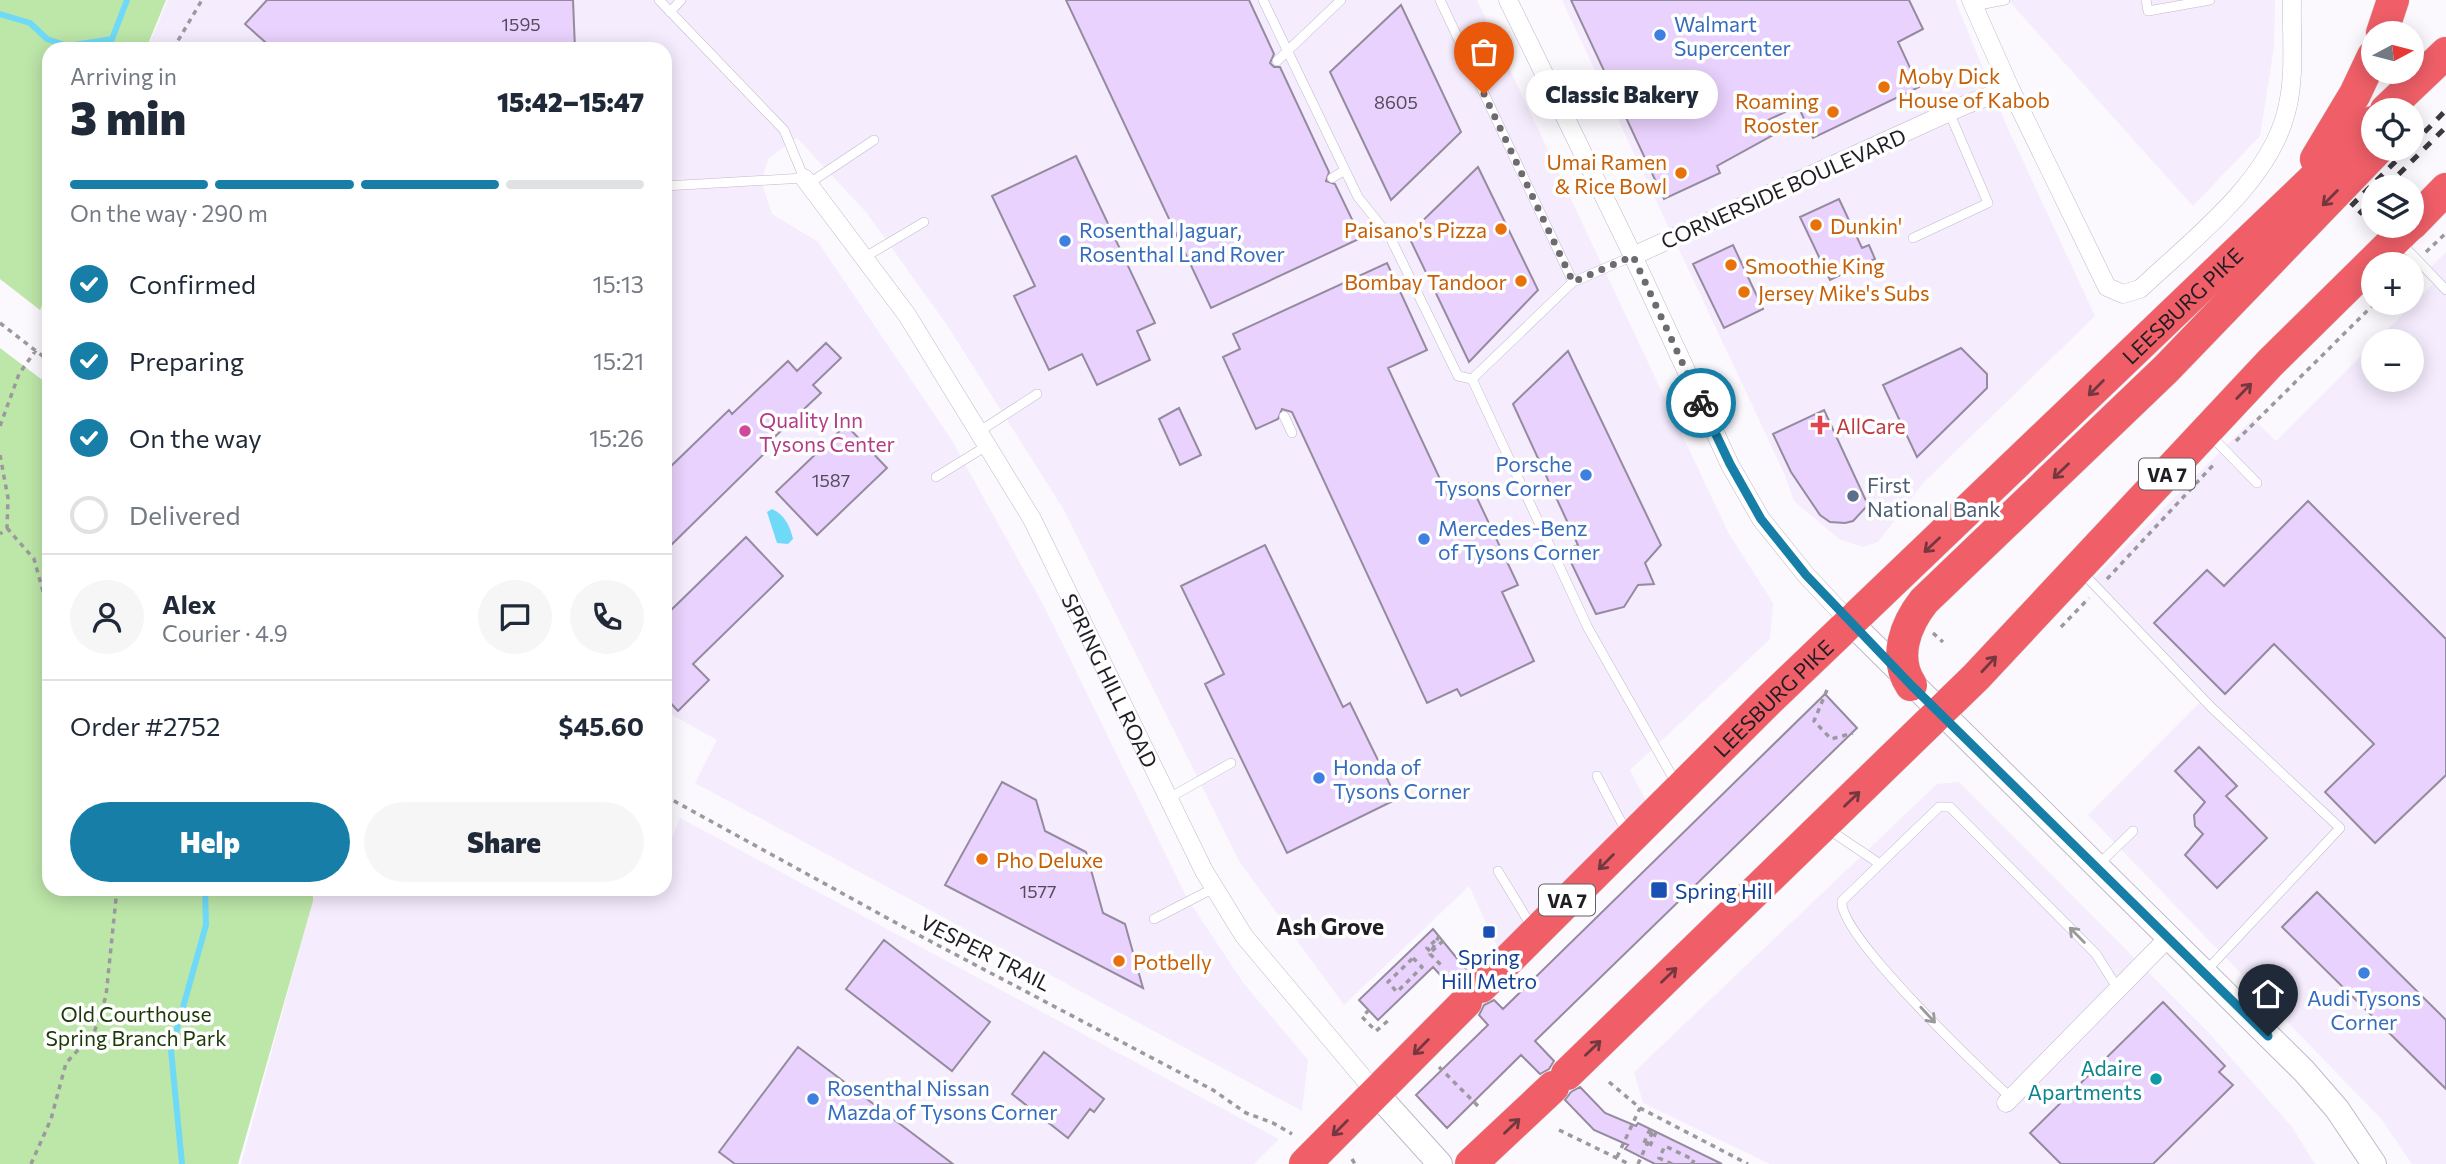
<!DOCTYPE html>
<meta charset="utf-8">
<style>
body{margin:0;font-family:Commissioner,sans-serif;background:#f6f6f7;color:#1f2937;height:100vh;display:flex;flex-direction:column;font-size:26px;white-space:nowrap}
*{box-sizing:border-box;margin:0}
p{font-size:23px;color:#747a83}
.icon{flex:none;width:38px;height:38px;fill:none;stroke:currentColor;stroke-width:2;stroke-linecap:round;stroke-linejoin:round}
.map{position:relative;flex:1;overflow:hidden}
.details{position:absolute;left:42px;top:42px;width:630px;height:854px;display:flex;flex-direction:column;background:#fff;border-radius:21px;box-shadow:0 4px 18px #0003}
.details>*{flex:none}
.needle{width:46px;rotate:83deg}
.controls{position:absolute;left:2361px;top:21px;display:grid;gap:14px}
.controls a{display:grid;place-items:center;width:63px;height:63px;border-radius:50%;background:#fff;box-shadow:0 4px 18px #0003;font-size:35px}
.pin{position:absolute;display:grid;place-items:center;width:60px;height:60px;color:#fff;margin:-72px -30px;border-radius:50% 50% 50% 0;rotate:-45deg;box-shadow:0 0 7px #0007}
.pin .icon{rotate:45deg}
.courier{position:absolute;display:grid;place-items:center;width:70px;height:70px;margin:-35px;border:5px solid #177ea8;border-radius:50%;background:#fff;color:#222;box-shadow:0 2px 9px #0007}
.bubble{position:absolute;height:49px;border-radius:24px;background:#fff;box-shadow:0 4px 18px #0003;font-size:23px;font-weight:800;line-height:49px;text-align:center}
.head em{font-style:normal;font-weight:800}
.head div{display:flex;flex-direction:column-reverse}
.head{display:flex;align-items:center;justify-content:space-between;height:119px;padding:0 28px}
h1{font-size:46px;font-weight:800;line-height:52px}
.bar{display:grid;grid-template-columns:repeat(4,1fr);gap:10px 7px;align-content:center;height:84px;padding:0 28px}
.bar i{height:9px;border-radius:5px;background:#e0e1e3}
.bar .active{background:#177ea8}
.bar p{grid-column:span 4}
.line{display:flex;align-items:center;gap:18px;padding:0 28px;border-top:2px solid #e0e1e3}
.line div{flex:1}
.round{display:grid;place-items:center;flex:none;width:74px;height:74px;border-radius:37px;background:#f6f6f7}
ol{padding:0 28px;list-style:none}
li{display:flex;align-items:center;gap:21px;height:77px}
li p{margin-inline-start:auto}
li .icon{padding:7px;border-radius:50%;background:#177ea8;color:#fff;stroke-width:4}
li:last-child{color:#747a83}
li i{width:38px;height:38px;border:4px solid #e0e1e3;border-radius:50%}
.action{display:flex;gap:14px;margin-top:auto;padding:14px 28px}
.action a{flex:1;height:80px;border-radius:42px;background:#177ea8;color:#fff;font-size:28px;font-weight:800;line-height:80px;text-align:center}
.action a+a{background:#f6f6f7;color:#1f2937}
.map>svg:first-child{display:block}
</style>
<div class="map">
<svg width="2446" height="1164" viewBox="0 0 2446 1164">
<rect width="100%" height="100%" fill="#fbf9fd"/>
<path fill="#f5ecfd" d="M168 0H1477L1729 534 1773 603 1770 639 1630 770 1647 803 1498 948 1469 886 1344 1005 1239 861 1064 510 947 325 866 212 797 138 769 158 761 181 772 214 818 242 951 439 1046 610 1187 898 1244 984 1308 1060 1302 1111 695 783 717 740 665 711V49H147Z
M1562 0H1955L2004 120 2095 316 1924 482 1878 542 1863 547 1839 539 1794 501 1784 473Z
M2008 0H2275L2274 47 2260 136 2193 206Z
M2446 252V1164H2412L2382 1120 2088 815 2201 701 2087 585 2253 419 2276 441 2373 344V380H2412V341H2376L2438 279 2429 269Z
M1959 782 2210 1034 2292 1127 2315 1164H1770L1643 1103 1634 1072 1937 784Z
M680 818 1279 1139 1254 1164H241L316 889H665V855Z"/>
<path fill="#bde6a9" d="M0 0H166L146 49H49V289L40 310 0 279Z
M0 348 49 385V889H313V901L238 1164H0Z"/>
<path fill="#6fdaf7" d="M772 509C784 514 790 526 793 539L788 544 777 543 767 512Z"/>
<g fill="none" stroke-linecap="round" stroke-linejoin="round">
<path stroke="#6fdaf7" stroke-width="6" d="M0 14 30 23 47 39 68 46 112 39
M103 49 112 39 127 0
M182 1164 171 1050 206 925 205 889"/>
</g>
<path fill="#e9d2fd" stroke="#958b9f" stroke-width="2" d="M267 0H573L575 49H273L245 24Z
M1066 0H1249L1274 54 1270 63 1274 67H1280L1329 172 1326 181 1335 184 1361 238 1211 308Z
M1571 0H1909L1923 29 1898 42 1919 87 1813 138 1798 106 1766 121 1773 135 1717 166 1720 173 1664 199Z
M1401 5 1461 132 1391 200 1330 72Z
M1076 156 1155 323 1137 331 1150 360 1097 385 1082 354 1049 370 1014 296 1035 286 992 196Z
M1478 167 1538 290 1469 362 1408 235Z
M1839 199 1862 248 1869 245 1875 259 1830 280 1800 217Z
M1733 245 1763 309 1724 328 1693 264Z
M1387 263 1427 350 1388 368 1447 494 1470 483 1518 585 1502 592 1534 661 1461 696 1457 689 1427 703 1292 412 1282 409 1278 419 1256 429 1223 357 1240 349 1233 334Z
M826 343 841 358 813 385 821 393 764 447 768 450 665 551V472L729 410 732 414 788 361 797 371Z
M1961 348 1987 374V388L1917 457 1883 385Z
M1568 351 1661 545 1645 563 1654 584 1638 585 1624 607 1596 614 1565 550 1578 545 1513 404Z
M1179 408 1201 455 1180 465 1159 419Z
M1824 410 1868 505 1853 521 1845 523 1830 522 1820 515 1791 472 1773 434Z
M846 425 887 468 817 535 776 492Z
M2308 501 2446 639V775L2375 843 2325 792 2374 744 2274 644 2225 694 2154 623 2207 570 2224 586Z
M746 537 783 576 693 664 709 680 678 711 665 697V616Z
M1265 545 1343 707 1350 703 1397 799 1287 853 1205 684 1224 674 1181 586Z
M1825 694 1857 728 1535 1041 1554 1061 1549 1069 1540 1074 1521 1055 1447 1128 1416 1095 1488 1025 1479 1015 1484 1005 1494 1000 1503 1009Z
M2199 747 2237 786 2226 796 2267 838 2217 888 2185 855 2203 834 2195 826 2194 815 2205 802 2175 771Z
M1002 782 1036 800 1045 831 1086 852 1103 913 1125 924 1143 988 945 885Z
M2317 892 2446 1020V1089L2282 927Z
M1433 929 1469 973 1463 984 1453 989 1433 967 1378 1020 1359 1000Z
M884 940 990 1022 952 1071 846 989Z
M2163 1002 2225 1066 2219 1072 2233 1085 2153 1164H2061L2030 1133Z
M798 1047 953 1164H735L719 1152Z
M1044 1052 1104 1099 1094 1112 1090 1109 1068 1138 1012 1094Z
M1580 1087 1605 1113 1636 1126 1638 1123 1722 1164H1655L1625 1149 1628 1145 1594 1130 1565 1100 1571 1092Z"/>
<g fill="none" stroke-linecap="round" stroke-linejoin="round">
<g stroke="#c2b7cc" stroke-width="10">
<path id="lane" d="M659 0 784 130 804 178 665 186
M1263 0 1358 197 1390 237 1458 376 1472 379
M1440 0 1573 282
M2146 0 2148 11 2210 0
M1974 6 2005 0
M670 12 681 0
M1277 61 1341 0
M1332 178 1345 170
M808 184 874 140
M1913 238 1988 203 1949 112
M2401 243 2446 290
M865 257 924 222
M1472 379 1588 628 1676 783
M1472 379 1573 282 1633 256
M1284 416 1292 433
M980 431 1037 394
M2209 434 2257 483
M936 477 988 445
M2082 572 2211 707 2340 828 2206 971
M1597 776 1627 833
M1169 798 1231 763
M1828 829 1880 864 1939 807H1950L2096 954 2118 989
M1880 864 1842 901C1838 935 1981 1070 2011 1098
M2098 865 2133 831
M1498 871 1532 927
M1154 919 1214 888"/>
</g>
<g stroke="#c2b7cc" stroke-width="19">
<g id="street">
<path d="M1508 0 1633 256 1730 465 1761 519 1806 575 1850 622"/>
<path d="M1971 0 2010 88 2107 287 2123 294 2140 289C2191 241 2268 183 2286 113 2296 76 2291 38 2292 0"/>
<path id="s1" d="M804 178 907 315 1032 519 1204 871 1244 936 1376 1093"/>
<path d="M1633 256 1965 105 2010 88"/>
<path d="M2006 1103 2169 937"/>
</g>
</g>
<g stroke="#c2b7cc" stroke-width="26">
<path id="secondary" d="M1850 622 2304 1071 2337 1109 2374 1164
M1376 1093 1440 1164"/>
</g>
<g stroke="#d7d6d8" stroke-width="33">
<g id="highway">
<path d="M2382 33 2393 0"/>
<path d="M2386 110 2446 53"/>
<path d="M2316 159 2355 94 2373 56"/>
<path d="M2412 224 2446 189"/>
<path d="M1911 685C1893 658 1905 625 1924 601L2166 369 2378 149"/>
<path id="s2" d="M1481 987 1768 701 2373 122"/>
<path d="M1567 1074 1976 677 2270 363 2409 226"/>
<path d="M1305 1164 1466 1002"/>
<path d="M1471 1164 1553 1087"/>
</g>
</g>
<path stroke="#9c999e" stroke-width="3.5" stroke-dasharray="5 5" stroke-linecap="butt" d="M173 49 202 0
M2426 252 2446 233
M0 323 49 361
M0 426 19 374 36 350
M2236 441 2375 303
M0 455 8 498 7 528 0 534
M7 528 34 559 49 613
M2107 579 2216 462
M2061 627 2089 598
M1933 633 1943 642
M1827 690 1814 721 1831 739 1853 733
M665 796 909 930 1213 1090 1246 1113 1273 1123 1292 1134
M1439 936 1430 954 1444 968
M1430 951 1427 948 1438 938
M1432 951 1444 940
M1413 958 1422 967 1397 992 1388 982Z
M1369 1010 1362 1017 1376 1031 1390 1019
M1439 1067 1479 1107
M1609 1082 1640 1108 1748 1164
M1559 1130 1629 1164
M1644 1143 1650 1129
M1650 1146 1656 1132
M1617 1157 1640 1108
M1352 1159 1355 1164
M31 1164 51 1119 66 1063 94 1033 106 996 117 889
M1638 1164 1652 1133 1656 1132
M1672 1164 1659 1158 1665 1146 1694 1160 1692 1164"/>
<use href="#lane" stroke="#fff" stroke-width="9"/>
<use href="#street" stroke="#fff" stroke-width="18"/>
<use href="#secondary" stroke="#fff" stroke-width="24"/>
<use href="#highway" stroke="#f05f68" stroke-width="32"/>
<path stroke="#3d3940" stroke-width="5" stroke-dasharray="9 9" stroke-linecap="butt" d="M2412 145 2446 110
M2386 187 2446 127
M2351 206 2408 149
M2359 214 2373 200"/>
</g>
<defs><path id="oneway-shaft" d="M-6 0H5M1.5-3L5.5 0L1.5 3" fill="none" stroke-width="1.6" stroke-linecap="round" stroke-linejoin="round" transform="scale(1.75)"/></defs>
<g stroke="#74373f">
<use href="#oneway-shaft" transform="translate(2330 198) rotate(135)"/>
<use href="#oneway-shaft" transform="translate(2096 388) rotate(135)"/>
<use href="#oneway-shaft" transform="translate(2244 391) rotate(-46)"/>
<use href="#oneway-shaft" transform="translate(2061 471) rotate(136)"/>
<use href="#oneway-shaft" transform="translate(1932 545) rotate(137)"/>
<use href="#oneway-shaft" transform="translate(1989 664) rotate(-47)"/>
<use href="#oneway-shaft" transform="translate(1852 799) rotate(-44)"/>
<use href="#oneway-shaft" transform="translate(1606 862) rotate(135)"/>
<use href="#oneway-shaft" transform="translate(1669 975) rotate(-44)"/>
<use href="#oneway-shaft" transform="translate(1421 1047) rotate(135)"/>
<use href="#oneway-shaft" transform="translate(1593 1048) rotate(-44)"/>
<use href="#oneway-shaft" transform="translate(1512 1126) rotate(-44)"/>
<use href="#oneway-shaft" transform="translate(1340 1128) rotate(135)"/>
</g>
<g stroke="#9b999c">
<use href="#oneway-shaft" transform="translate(2077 935) rotate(-135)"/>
<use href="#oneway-shaft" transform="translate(1928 1015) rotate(47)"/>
</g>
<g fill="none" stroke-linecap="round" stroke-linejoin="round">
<path stroke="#6d6a70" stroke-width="7" stroke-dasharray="0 12.6" d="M1484 94 1573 282 1633 256 1701 403"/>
<path stroke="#177ea8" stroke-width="9" d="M1701 403 1730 464 1761 519 1806 575 1911 685 2268 1036"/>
</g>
<g fill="#3f7fe0" stroke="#fff" stroke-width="2.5">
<circle cx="1660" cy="35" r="7"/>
<circle cx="1065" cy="241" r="7"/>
<circle cx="1586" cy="475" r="7"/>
<circle cx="1424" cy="539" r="7"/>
<circle cx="1319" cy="778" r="7"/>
<circle cx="2364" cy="973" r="7"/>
<circle cx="813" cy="1099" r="7"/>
</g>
<g fill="#e8710a" stroke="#fff" stroke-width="2.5">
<circle cx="1884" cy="87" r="7"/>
<circle cx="1833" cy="112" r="7"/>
<circle cx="1681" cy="173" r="7"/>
<circle cx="1816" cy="225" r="7"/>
<circle cx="1501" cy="229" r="7"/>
<circle cx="1731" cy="265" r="7"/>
<circle cx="1521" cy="281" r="7"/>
<circle cx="1744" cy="292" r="7"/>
<circle cx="982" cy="859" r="7"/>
<circle cx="1119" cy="961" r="7"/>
</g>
<path fill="#e0444e" stroke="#fff" stroke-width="2.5" d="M1816.5 414.5h7v7h7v7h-7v7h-7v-7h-7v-7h7z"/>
<circle fill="#d1479c" stroke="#fff" stroke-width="2.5" cx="745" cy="431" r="7"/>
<circle fill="#5c6f8a" stroke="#fff" stroke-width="2.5" cx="1853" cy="496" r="7"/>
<g fill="#1a4fb4" stroke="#fff" stroke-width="2.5">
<rect x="1650" y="881" width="18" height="18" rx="3.5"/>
<rect x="1482" y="925" width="14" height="14" rx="3.5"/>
</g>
<circle fill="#0f9aa8" stroke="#fff" stroke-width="2.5" cx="2156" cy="1079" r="7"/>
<g text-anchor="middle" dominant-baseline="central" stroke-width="7" stroke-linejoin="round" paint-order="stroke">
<g font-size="18" fill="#534a5a">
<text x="521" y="24">1595</text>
<text x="1396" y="102">8605</text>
<text x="831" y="480">1587</text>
<text x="1038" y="891">1577</text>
</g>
<g fill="#fff" stroke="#646166" stroke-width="2">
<rect x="2139" y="458.5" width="56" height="31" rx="5"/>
<rect x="1539" y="884.5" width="56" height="31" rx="5"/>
</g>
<g font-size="19" font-weight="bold" fill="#211d24">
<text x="2167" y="474">VA 7</text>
<text x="1567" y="900">VA 7</text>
</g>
<g font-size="21" fill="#366cbe" stroke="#fff" text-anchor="start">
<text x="1674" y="23">Walmart<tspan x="1674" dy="24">Supercenter</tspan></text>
<text x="1079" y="229">Rosenthal Jaguar,<tspan x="1079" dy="24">Rosenthal Land Rover</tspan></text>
<text x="1572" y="463" text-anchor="end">Porsche<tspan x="1572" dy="24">Tysons Corner</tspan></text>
<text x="1438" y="527">Mercedes-Benz<tspan x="1438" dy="24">of Tysons Corner</tspan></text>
<text x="1333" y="766">Honda of<tspan x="1333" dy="24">Tysons Corner</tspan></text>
<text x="2364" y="997" text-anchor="middle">Audi Tysons<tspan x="2364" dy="24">Corner</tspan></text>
<text x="827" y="1087">Rosenthal Nissan<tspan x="827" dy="24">Mazda of Tysons Corner</tspan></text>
</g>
<g font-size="21" fill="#c56008" stroke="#fff" text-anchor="start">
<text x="1898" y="75">Moby Dick<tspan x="1898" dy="24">House of Kabob</tspan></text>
<text x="1819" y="100" text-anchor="end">Roaming<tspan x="1819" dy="24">Rooster</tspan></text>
<text x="1667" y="161" text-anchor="end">Umai Ramen<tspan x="1667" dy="24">&amp; Rice Bowl</tspan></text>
<text x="1830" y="225">Dunkin'</text>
<text x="1487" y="229" text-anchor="end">Paisano's Pizza</text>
<text x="1745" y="265">Smoothie King</text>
<text x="1507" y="281" text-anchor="end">Bombay Tandoor</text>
<text x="1758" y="292">Jersey Mike's Subs</text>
<text x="996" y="859">Pho Deluxe</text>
<text x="1133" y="961">Potbelly</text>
</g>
<g font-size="21" fill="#211d24" stroke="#fff">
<text transform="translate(1783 188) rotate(-24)">CORNERSIDE BOULEVARD</text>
<text stroke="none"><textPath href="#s2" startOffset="978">LEESBURG PIKE</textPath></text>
<text stroke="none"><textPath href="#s1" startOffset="590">SPRING HILL ROAD</textPath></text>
<text stroke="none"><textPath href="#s2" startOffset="411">LEESBURG PIKE</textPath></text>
<text transform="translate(986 952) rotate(27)">VESPER TRAIL</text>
</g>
<g font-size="21" fill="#b23c85" stroke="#fff" text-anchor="start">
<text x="759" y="419">Quality Inn<tspan x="759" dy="24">Tysons Center</tspan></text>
</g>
<g font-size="21" fill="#be3a42" stroke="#fff" text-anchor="start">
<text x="1836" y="425">AllCare</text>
</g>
<g font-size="21" fill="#4e5e75" stroke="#fff" text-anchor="start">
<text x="1867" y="484">First<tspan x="1867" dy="24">National Bank</tspan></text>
</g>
<g font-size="21" fill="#164399" stroke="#fff" text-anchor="start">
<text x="1675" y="890">Spring Hill</text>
<text x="1489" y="956" text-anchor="middle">Spring<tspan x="1489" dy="24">Hill Metro</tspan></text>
</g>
<g font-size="21" fill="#1c3907" stroke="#fff">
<text x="136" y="1013">Old Courthouse<tspan x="136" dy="24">Spring Branch Park</tspan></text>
</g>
<g font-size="21" fill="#0d838f" stroke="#fff" text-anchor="end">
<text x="2142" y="1067">Adaire<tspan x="2142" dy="24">Apartments</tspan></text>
</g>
<g font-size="23" font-weight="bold" fill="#211d24" stroke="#fff">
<text x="1330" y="926">Ash Grove</text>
</g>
</g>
</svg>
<div class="controls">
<a><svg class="needle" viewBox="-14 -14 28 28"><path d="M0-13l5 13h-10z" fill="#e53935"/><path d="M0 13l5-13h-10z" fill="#747a83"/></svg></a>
<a><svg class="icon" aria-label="locate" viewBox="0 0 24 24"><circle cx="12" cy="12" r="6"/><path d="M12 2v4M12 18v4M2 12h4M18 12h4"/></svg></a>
<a><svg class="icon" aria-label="layers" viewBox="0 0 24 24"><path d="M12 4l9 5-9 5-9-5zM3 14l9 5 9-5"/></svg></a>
<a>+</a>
<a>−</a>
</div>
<div class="pin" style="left:1484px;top:94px;background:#ea580c"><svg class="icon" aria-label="bag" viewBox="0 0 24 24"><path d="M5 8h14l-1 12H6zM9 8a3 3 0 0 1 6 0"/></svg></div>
<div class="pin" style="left:2268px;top:1036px;background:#1f2937"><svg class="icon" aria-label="home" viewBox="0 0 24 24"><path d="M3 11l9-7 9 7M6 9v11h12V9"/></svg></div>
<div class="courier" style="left:1701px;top:403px"><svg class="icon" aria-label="bike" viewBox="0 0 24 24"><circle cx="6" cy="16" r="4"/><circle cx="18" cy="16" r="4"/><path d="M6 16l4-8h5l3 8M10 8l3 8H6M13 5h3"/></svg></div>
<div class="bubble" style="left:1526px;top:70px;width:192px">Classic Bakery</div>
<section class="details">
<div class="head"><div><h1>3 min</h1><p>Arriving in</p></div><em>15:42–15:47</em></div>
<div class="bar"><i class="active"></i><i class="active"></i><i class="active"></i><i></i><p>On the way · 290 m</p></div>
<ol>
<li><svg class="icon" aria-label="check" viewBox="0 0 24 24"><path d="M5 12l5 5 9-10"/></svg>Confirmed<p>15:13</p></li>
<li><svg class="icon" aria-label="check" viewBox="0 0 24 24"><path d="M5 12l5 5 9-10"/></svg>Preparing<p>15:21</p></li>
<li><svg class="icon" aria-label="check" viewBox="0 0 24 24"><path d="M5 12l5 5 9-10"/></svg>On the way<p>15:26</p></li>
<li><i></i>Delivered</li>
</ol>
<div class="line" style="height:126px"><a class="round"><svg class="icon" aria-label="person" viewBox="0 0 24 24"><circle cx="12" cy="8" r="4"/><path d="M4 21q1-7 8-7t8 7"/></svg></a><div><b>Alex</b><p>Courier · 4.9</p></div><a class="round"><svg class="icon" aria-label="chat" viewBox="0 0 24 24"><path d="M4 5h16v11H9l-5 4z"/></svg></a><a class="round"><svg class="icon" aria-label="phone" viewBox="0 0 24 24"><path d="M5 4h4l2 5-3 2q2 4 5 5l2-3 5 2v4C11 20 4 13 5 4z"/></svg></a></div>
<div class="line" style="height:91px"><div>Order #2752</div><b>$45.60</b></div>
<div class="action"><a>Help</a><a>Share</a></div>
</section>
</div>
